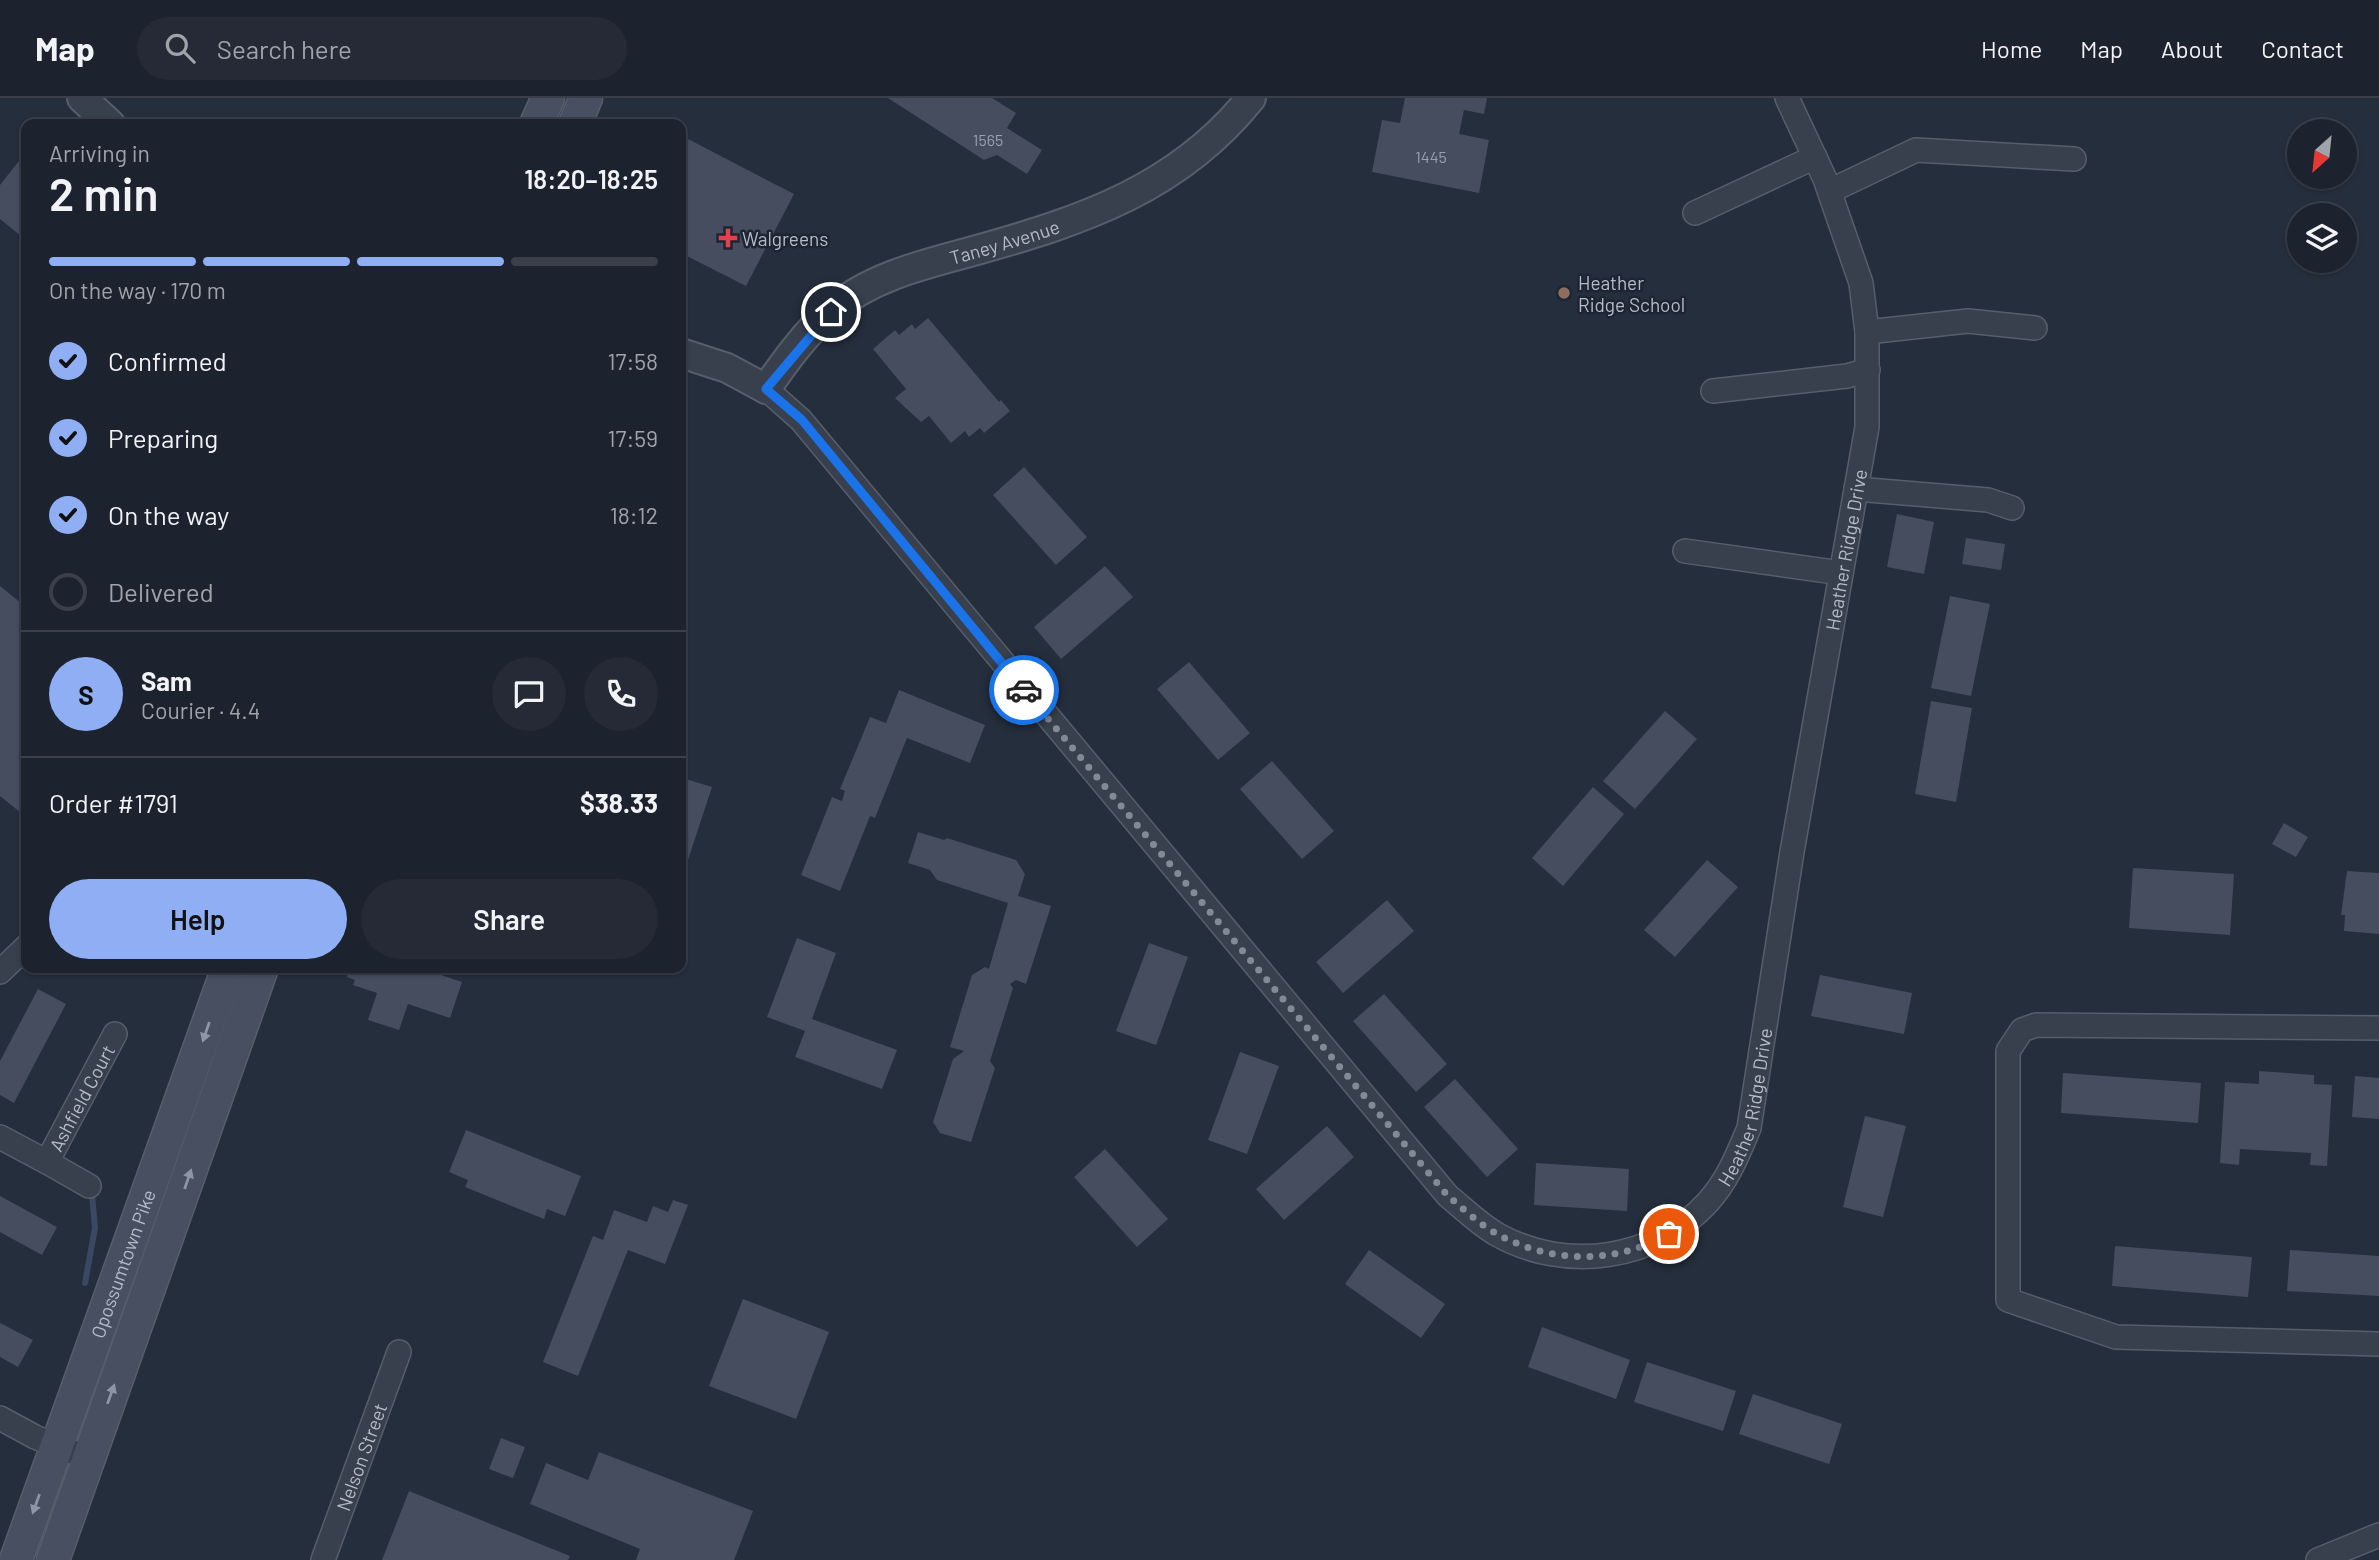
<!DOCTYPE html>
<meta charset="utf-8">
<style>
body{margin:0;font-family:Barlow,sans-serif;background:#252a36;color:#f1f3f6;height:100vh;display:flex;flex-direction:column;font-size:26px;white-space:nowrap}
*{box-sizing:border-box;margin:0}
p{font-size:23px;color:#a0a4aa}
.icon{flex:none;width:38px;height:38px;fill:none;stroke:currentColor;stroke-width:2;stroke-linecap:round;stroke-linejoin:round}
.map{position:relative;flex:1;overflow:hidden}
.sheet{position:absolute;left:21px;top:21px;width:665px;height:854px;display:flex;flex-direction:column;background:#1c222e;border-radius:14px;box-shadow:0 2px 5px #0004,0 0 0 2px #3a3f4a}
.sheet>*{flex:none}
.needle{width:46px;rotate:207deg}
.controls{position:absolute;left:2287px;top:21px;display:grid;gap:14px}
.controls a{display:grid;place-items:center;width:70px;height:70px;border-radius:50%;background:#1c222e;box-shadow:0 2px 5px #0004,0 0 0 2px #3a3f4a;font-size:35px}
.pin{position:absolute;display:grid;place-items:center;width:60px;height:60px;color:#fff;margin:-30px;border:4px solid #fff;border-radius:50%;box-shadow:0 2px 7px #0007}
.courier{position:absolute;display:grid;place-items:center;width:70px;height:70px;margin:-35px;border:5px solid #1a73e8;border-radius:50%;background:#fff;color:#222;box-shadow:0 2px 9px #0007}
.overview em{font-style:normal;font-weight:600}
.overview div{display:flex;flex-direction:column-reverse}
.overview{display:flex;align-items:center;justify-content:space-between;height:119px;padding:0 28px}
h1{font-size:46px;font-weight:600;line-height:52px}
.bar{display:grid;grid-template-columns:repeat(4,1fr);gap:10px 7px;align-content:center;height:84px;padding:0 28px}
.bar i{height:9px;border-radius:5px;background:#3a3f4a}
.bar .active{background:#8faef3}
.bar p{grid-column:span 4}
.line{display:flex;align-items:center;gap:18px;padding:0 28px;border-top:2px solid #3a3f4a}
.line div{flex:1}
.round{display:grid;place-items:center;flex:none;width:74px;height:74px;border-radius:37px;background:#252a36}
ol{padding:0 28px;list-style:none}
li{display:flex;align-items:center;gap:21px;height:77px}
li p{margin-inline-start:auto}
li .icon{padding:7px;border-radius:50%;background:#8faef3;color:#111;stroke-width:4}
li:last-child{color:#a0a4aa}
li i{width:38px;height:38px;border:4px solid #3a3f4a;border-radius:50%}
.button{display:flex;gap:14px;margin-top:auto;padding:14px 28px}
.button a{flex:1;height:80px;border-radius:42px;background:#8faef3;color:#111;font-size:28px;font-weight:600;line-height:80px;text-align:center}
.button a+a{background:#252a36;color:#f1f3f6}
header{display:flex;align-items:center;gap:42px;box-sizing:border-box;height:98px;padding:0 35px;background:#1c222e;border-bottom:2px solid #3a3f4a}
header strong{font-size:33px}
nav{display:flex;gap:38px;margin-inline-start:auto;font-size:24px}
.search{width:490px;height:63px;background:#252a36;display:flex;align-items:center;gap:18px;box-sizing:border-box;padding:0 24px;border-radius:38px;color:#a0a4aa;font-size:26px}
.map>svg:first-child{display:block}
</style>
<header>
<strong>Map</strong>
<div class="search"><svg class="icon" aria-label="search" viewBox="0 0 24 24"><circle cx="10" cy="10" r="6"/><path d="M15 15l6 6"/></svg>Search here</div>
<nav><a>Home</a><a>Map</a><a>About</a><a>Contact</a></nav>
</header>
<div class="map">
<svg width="2379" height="1462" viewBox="0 0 2379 1462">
<rect width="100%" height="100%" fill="#252e3d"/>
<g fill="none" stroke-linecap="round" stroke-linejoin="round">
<path stroke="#3a4864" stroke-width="6" d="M85 1185 95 1130 92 1096"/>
</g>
<path fill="#454d5f" d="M888 0H992L1016 15 1007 30 1042 52 1027 76 997 57 984 62Z
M1405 0H1487L1484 16 1464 12 1459 36 1489 42 1479 95 1372 74 1382 22 1400 25Z
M688 41 794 96 746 188 681 155V55Z
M26 54V142L0 121V87Z
M928 220 999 304 1001 302 1010 313 984 335 980 330 969 339 965 333 951 345 929 318 921 324 895 300 906 291 873 251 895 232 899 237 912 226 915 231Z
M1024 369 1087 439 1056 467 993 397Z
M1897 416 1934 424 1924 476 1887 469Z
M1966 440 2005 446 2001 472 1962 466Z
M1105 468 1133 499 1061 561 1034 529Z
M0 488 26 509V719L0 698Z
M1950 498 1990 506 1971 598 1931 590Z
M1189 564 1250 635 1218 662 1157 591Z
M899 592 985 627 970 665 907 640 875 720 870 718 840 793 801 777 832 699 842 703 845 693 840 691 870 619 886 625Z
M1931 603 1972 610 1956 704 1915 696Z
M1665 613 1697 641 1635 711 1603 683Z
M1272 663 1334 733 1302 761 1240 691Z
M686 681 712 689 681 783V697Z
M1593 689 1624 716 1563 788 1532 760Z
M2284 725 2308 739 2296 759 2272 746Z
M918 734 944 742 947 740 1016 762 1025 776 1018 798 1051 808 1026 886 1016 882 1010 886 1013 890 990 963 995 970 971 1044 940 1035 933 1024 953 961 964 953 950 949 972 877 985 869 989 871 1008 805 937 782 930 772 908 765Z
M1707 762 1738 789 1675 859 1644 832Z
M2133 770 2234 776 2230 837 2129 830Z
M2347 773 2379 775V836L2344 833 2345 817H2341Z
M1387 802 1414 833 1343 895 1316 864Z
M797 840 836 855 812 921 897 952 882 991 795 959 805 933 767 919Z
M1149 845 1188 859 1156 947 1116 933Z
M350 870H420L462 884 450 920 408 906 399 932 368 922 377 895 353 887 355 882 347 879Z
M1820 877 1912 895 1904 936 1811 918Z
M38 891 66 906 14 1005 0 997V963Z
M1384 896 1447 966 1416 994 1353 923Z
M1240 954 1279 968 1247 1056 1208 1042Z
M2259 973 2314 977V986L2332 987 2327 1068 2310 1067 2311 1055 2240 1051 2239 1067 2220 1065 2225 984 2259 986Z
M2063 975 2201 985 2198 1025 2061 1015Z
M2355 978 2379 980V1021L2352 1019Z
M1455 981 1518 1051 1487 1079 1424 1009Z
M1865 1018 1906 1028 1883 1119 1843 1109Z
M1327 1028 1354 1059 1284 1122 1256 1091Z
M466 1032 581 1078 565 1118 547 1111 544 1121 465 1089 468 1082 449 1074Z
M1105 1051 1168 1121 1137 1149 1074 1079Z
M1536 1065 1629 1071 1627 1113 1534 1107Z
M0 1098 57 1129 42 1157 0 1134Z
M673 1102 688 1107 665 1166 628 1152 578 1278 543 1264 593 1138 603 1142 614 1112 647 1124 653 1108 668 1114Z
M2115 1148 2252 1159 2248 1199 2112 1188Z
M1369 1152 1445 1206 1421 1240 1345 1186Z
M2290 1152 2379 1158V1198L2287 1193Z
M743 1201 829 1234 796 1321 709 1288Z
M0 1225 33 1242 18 1269 0 1259Z
M1542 1229 1630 1262 1616 1301 1528 1269Z
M1647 1264 1736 1293 1723 1333 1634 1304Z
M1753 1296 1842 1326 1829 1366 1739 1336Z
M501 1340 525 1349 513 1380 489 1371Z
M599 1354 753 1413 734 1462H636L640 1451 530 1406 546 1365 588 1382Z
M409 1393 570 1458 568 1462H382Z"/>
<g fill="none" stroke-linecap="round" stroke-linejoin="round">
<g stroke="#575e6b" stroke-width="26">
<g id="minor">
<path d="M1830 93 1916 52 2074 61"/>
<path d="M1695 115 1815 59"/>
<path d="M1867 234 1968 223 2035 230"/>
<path id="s1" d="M766 291 801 322 1448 1098C1464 1111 1480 1127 1498 1137 1567 1175 1655 1162 1708 1104 1728 1082 1738 1056 1749 1030L1792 754 1867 329V234L1861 185 1825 81 1787 0"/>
<path d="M1713 293 1847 278 1868 272"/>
<path d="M1856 391 1988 402 2012 410"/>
<path d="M1685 453 1841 475"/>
<path d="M0 874 26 849"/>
<path d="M2379 930 2036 927 2022 932 2008 953V1202L2116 1239 2379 1246"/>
<path id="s2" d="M0 1039 47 1064 115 936"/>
<path d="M47 1064 89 1088"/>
<path d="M0 1320 35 1339 88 1360"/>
<path id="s3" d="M323 1462 399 1254"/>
<path d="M2318 1462 2379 1437"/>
</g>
</g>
<g stroke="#575e6b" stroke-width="32">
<g id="tertiary">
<path d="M82 0 110 26"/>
<path d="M681 255 727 270 766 291"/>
<path id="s4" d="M766 291C784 265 806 234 831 213 871 178 926 166 977 152 1084 122 1179 90 1251 0"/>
</g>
</g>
<g stroke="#575e6b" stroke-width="35">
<g id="secondary">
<path d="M536 26 548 0"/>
<path d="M575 26 586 0"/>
<path id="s5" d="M16 1462 228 870"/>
<path d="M53 1462 262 870"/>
</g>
</g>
<use href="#minor" stroke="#39404d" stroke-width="23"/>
<use href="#tertiary" stroke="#39404d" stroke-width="28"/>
<use href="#secondary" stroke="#474f60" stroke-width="32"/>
</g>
<defs><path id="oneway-solid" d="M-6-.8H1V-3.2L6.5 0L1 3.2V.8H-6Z" transform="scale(1.75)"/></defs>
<g fill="#8e95a4">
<use href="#oneway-solid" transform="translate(206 934) rotate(109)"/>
<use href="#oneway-solid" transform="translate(188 1081) rotate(-71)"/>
<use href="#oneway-solid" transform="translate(111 1296) rotate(-70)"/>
<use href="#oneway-solid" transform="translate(36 1406) rotate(110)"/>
</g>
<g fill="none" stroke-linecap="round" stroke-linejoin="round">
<path stroke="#838a97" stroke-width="7" stroke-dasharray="0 12.6" d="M1024 592 1448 1098C1464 1111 1481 1128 1499 1137 1553 1166 1616 1166 1669 1136"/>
<path stroke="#1a73e8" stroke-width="9" d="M831 214 766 291 802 322 1024 592"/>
</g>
<path fill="#e0444e" stroke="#1e2532" stroke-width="2.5" d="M724.5 129.5h7v7h7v7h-7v7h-7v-7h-7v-7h7z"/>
<circle fill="#8d6e63" stroke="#1e2532" stroke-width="2.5" cx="1564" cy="195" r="7"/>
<g text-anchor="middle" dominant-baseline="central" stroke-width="5" stroke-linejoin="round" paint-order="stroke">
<g font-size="16" fill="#99a0ae">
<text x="988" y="41">1565</text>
<text x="1431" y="58">1445</text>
</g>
<g font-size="19" fill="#b5bbc8" stroke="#1e2532" text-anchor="start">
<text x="742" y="140">Walgreens</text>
<text x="1578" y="184">Heather<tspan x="1578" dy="22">Ridge School</tspan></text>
</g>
<g font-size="19" fill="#b5bbc8" stroke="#1e2532">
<text stroke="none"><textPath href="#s4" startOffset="290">Taney Avenue</textPath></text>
<text stroke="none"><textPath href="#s1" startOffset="2021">Heather Ridge Drive</textPath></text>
<text stroke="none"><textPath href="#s2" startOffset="126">Ashfield Court</textPath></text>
<text stroke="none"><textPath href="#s1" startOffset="1454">Heather Ridge Drive</textPath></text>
<text stroke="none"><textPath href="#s5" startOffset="315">Opossumtown Pike</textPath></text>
<text stroke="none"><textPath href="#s3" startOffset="110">Nelson Street</textPath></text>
</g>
</g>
</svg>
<div class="controls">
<a><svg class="needle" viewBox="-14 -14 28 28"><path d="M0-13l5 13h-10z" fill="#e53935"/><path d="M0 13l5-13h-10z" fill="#a0a4aa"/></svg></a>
<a><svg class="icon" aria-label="layers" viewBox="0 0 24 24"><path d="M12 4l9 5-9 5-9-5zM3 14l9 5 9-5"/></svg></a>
</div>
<div class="pin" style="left:1669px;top:1136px;background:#ea580c"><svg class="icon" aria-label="bag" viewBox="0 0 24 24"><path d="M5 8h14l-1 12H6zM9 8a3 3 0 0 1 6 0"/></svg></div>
<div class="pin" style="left:831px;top:214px;background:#1f2937"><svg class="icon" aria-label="home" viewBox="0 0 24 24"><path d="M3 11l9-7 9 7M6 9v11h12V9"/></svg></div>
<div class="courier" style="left:1024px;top:592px"><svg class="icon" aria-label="car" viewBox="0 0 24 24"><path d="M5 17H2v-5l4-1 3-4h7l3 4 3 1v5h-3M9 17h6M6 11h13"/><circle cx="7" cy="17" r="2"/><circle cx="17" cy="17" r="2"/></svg></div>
<section class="sheet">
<div class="overview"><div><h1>2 min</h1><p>Arriving in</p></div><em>18:20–18:25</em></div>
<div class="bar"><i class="active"></i><i class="active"></i><i class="active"></i><i></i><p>On the way · 170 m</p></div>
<ol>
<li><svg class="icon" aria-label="check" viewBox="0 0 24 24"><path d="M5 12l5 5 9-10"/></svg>Confirmed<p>17:58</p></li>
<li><svg class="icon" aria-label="check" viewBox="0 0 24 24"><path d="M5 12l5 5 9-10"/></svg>Preparing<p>17:59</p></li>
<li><svg class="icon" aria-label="check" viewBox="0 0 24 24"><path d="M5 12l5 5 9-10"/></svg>On the way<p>18:12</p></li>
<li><i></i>Delivered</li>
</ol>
<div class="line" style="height:126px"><b class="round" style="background:#8faef3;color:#111">S</b><div><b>Sam</b><p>Courier · 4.4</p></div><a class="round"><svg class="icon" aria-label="chat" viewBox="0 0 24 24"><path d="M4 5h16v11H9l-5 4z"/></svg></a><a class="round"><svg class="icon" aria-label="phone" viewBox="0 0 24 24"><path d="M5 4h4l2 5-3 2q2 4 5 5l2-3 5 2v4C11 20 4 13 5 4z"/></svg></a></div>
<div class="line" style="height:91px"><div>Order #1791</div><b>$38.33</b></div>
<div class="button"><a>Help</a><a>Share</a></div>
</section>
</div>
